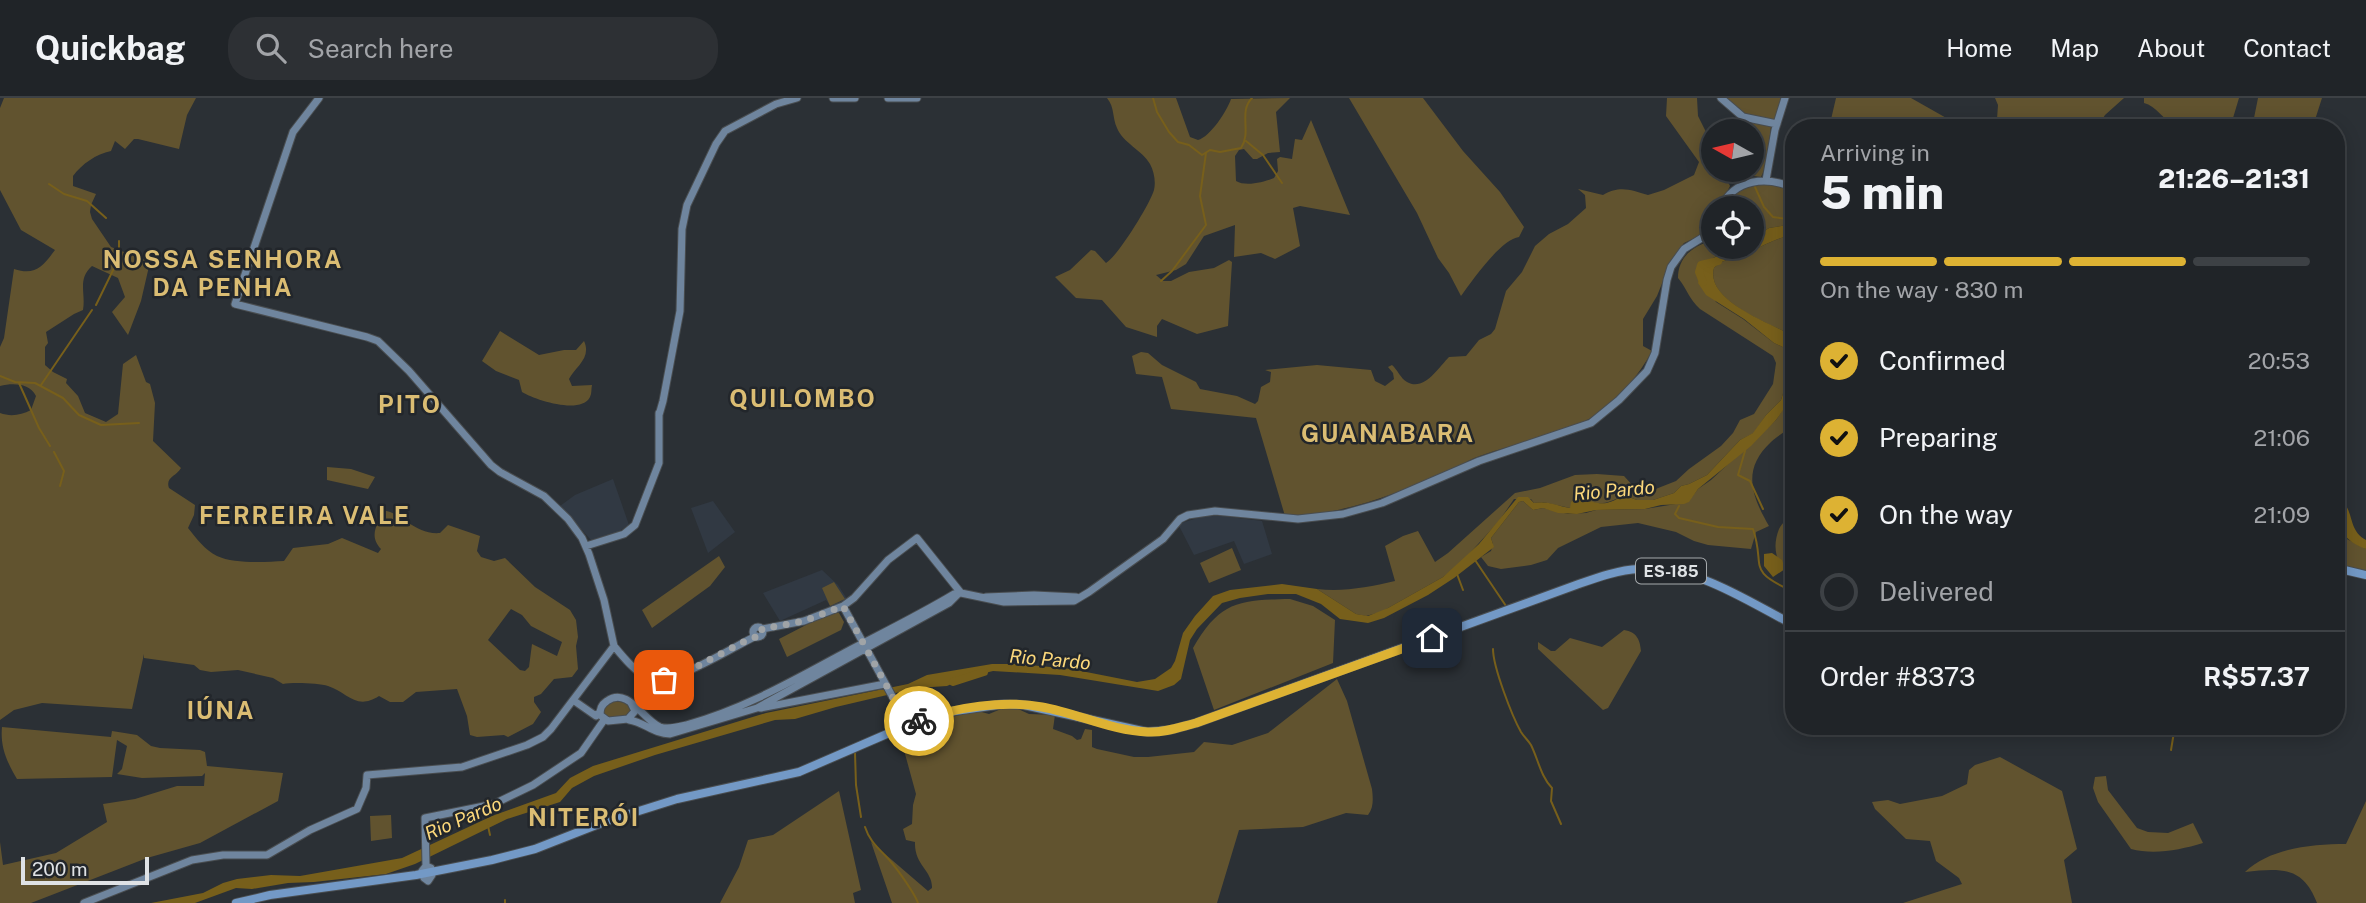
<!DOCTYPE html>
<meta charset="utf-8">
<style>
body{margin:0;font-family:"Public Sans",sans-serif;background:#2d3034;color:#f1f3f6;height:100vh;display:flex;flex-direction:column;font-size:26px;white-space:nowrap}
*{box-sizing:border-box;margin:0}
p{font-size:23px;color:#a2a4a8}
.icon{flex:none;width:38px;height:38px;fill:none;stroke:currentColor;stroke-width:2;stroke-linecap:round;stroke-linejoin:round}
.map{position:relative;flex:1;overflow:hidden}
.details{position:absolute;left:1785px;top:21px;width:560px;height:616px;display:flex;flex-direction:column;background:#202428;border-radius:28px;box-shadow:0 4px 18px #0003,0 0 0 2px #3d4145}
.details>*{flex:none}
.needle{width:46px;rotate:278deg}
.controls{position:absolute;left:1701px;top:21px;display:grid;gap:14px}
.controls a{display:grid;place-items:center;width:63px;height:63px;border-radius:50%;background:#202428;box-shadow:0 4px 18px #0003,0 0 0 2px #3d4145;font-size:35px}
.scale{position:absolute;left:21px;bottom:18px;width:128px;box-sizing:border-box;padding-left:7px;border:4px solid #dfe2e5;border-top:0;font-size:19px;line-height:24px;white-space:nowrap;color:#dfe2e5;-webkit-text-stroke:5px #22262b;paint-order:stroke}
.pin{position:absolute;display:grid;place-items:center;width:60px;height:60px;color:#fff;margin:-30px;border-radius:14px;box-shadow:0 4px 10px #0006}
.courier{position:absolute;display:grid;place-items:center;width:70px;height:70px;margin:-35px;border:5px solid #ddb233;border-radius:50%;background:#fff;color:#222;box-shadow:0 2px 9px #0007}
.overview em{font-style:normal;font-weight:800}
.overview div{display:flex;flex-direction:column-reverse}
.overview{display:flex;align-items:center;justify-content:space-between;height:119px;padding:0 35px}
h1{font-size:46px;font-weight:800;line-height:52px}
.bar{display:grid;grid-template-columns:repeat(4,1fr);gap:10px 7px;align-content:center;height:84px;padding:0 35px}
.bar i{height:9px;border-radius:5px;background:#3d4145}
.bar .current{background:#ddb233}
.bar p{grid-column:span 4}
.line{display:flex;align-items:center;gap:18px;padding:0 35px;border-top:2px solid #3d4145}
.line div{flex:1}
ol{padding:0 35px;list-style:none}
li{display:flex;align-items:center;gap:21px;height:77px}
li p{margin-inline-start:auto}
li .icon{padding:7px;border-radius:50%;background:#ddb233;color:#111;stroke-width:4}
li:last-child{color:#a2a4a8}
li i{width:38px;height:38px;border:4px solid #3d4145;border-radius:50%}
header{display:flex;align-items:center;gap:42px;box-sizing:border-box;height:98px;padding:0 35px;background:#202428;border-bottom:2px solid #3d4145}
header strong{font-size:33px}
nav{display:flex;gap:38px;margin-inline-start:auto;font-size:24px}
.search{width:490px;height:63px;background:#2d3034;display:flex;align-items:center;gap:18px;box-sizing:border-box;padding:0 24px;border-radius:28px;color:#a2a4a8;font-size:26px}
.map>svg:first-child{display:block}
</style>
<header>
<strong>Quickbag</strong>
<div class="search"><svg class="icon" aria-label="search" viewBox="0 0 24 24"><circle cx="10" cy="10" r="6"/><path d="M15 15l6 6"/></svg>Search here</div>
<nav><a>Home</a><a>Map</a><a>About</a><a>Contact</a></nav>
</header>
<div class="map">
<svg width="2366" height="805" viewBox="0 0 2366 805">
<rect width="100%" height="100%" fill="#2b3035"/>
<path fill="#313943" d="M613 381 629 427 618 434 591 442 560 408 575 397Z
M713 403 735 434 708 455 691 410Z
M1204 418H1223L1262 423 1272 456 1244 466 1234 443 1194 457 1178 426Z
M822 472 838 487 847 501 831 509 826 502 780 523 763 495Z"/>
<path fill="#61532f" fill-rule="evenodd" d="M4 0H196L187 17 179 51 138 41H134L125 51 115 43 111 53C96 56 82 66 73 78V88L96 96 91 107 90 114 92 121 111 149 150 164 141 203 128 237 112 214 125 199 118 180 92 168C77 181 86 195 83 212L74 216 46 234 48 245 45 249V267L53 274 67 281 66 285 78 298 85 315 106 324 118 316 123 266 136 257 146 284 150 286 155 305 153 343 181 370C177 378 165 379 169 390L195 407 194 417 188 430C196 440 205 452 217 458 234 466 265 464 284 463L293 450 328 446 342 440 378 455 381 451C368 437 378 427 383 412 404 416 415 437 440 435L448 427 480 438 477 453 481 459 494 463 505 460 535 489 570 512 576 522 578 539 576 548 578 571 572 579 554 581 541 596 534 599V604L541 614 533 626 508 639 504 637 477 639 470 637 467 618 457 591 416 594 403 604H390L379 598C356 613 347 594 328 588 319 585 292 584 283 586L273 580 238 572 211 574 200 572 194 567 144 560V556L132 611 42 605 14 612 0 622V315C11 319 21 317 31 312L36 298C29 285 13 285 0 288V249L4 240 14 171C36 178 43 168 55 152L21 132 0 92V10ZM511 511 522 517 531 528 562 544 557 558 532 546 529 569 525 573 520 572 488 542Z
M1107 0H1176L1190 39 1198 42C1210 39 1227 13 1231 1L1290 0 1276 14 1280 54 1268 55 1257 61H1253L1244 51 1239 52 1235 58 1236 83C1246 89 1264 84 1274 80L1278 73 1277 61 1280 59 1292 61 1295 41 1302 42 1311 22 1350 117 1300 108 1293 110 1300 148 1275 161 1261 155 1234 159 1235 127 1204 138 1186 166 1176 172 1156 177 1163 183H1171L1189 174 1214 170 1229 162 1232 164 1228 228 1197 236 1162 221 1157 228V239L1126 229 1102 202 1076 200 1055 179 1070 172 1091 152 1095 153 1106 165C1118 158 1150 106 1154 92 1156 84 1154 73 1150 66 1142 52 1123 45 1117 30 1112 19 1115 10 1107 0Z
M1349 0H1423L1463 53 1500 94 1524 129 1519 139C1501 141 1472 183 1461 198L1449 175 1438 160 1417 115Z
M1667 0H1697L1698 18 1713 48V72H1722L1730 88 1719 110H1713V126L1703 136 1684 145 1671 163 1657 198 1643 221V248L1652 253C1639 277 1620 300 1597 316 1565 338 1513 345 1477 359 1468 362 1461 368 1453 371 1398 395 1346 417 1285 418L1256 320 1171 311 1162 279 1136 276 1132 258 1141 254 1148 255 1162 267 1196 284 1200 291 1237 298 1255 306 1258 303 1261 289 1270 284 1271 274 1265 272 1317 267 1371 272 1375 283 1385 288 1394 281 1393 275 1388 269 1392 267C1397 271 1401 281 1407 284 1424 294 1439 269 1449 259L1466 258 1479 242 1491 236 1495 231 1506 193 1522 174 1535 148 1549 136 1568 126 1586 110 1585 97 1578 91 1603 97C1620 87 1631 92 1648 97L1664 92 1694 77 1699 64 1666 18Z
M1725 0H1786L1777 30 1772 22 1747 17Z
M1836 0H1911L1964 30H1829Z
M1995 0H2124L2105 17 2097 30H2035L1997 21 1998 7Z
M2144 0H2239L2230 30C2217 30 2186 33 2175 28 2164 22 2156 8 2144 5Z
M2258 0H2322L2314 25 2303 23 2253 25Z
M1742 21 1768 26 1771 29 1766 68 1761 79 1753 78 1744 81V72H1752V33H1743Z
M1764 84 1794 93V126L1769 130 1752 141V110H1724C1731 92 1747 90 1764 84Z
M1713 136V149H1744C1727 152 1707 159 1700 175L1716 204 1743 221 1774 245 1789 252 1792 267 1781 302 1766 317 1754 335 1740 342 1707 377 1689 386 1681 388 1674 395 1653 402H1637L1624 397C1606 406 1602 408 1581 401L1570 410 1543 404 1534 405 1531 401H1514L1499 423 1459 467 1443 479 1381 514 1366 518 1356 516 1317 491C1344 494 1369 489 1395 483L1385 448 1403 438 1418 433 1435 464 1448 455 1515 395 1540 390 1575 377 1597 376 1624 378 1635 390 1648 394 1676 383 1689 371 1721 348 1733 335 1740 322 1754 316 1773 286 1776 265 1773 258 1700 211C1689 201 1687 191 1678 180 1678 159 1693 148 1711 143Z
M1794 137V238C1771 226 1705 203 1714 170 1725 159 1737 160 1750 154 1765 147 1778 139 1794 137Z
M500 233 539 257 564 252H576L584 243C592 260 575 269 569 281L572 288 592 287C591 291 592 295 590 299 581 317 535 302 522 294L519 282 496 273 482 263Z
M1794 285V327L1791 326C1786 335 1778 337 1771 344 1742 371 1751 397 1769 428L1756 434 1751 451 1708 447 1694 443 1676 434 1638 425 1601 429 1558 450 1547 462 1531 467 1501 471 1488 468 1481 459 1491 453 1493 446 1491 440 1519 404 1523 403 1533 412 1543 410 1568 416 1586 415 1596 412 1645 411 1688 404 1698 391 1711 382 1776 322 1786 307Z
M327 369 351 371 375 379 368 391 327 382Z
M1794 414V481C1777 469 1771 451 1779 431 1782 425 1789 419 1794 414Z
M2336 418 2345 440 2366 451V473L2336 466Z
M1232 450 1241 472 1209 485 1200 465Z
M719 458 725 469 710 488 652 530 642 512Z
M834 484 845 501 830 508 822 490Z
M1290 501 1313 508 1335 522 1333 565 1214 612 1193 550C1220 503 1239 502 1290 501Z
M833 513 839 515 844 524 841 532 787 559 779 541Z
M1624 532C1637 534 1640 542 1641 553L1608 610 1603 612 1538 551V544L1551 553H1555L1570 540 1602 549Z
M1337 581 1347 603 1372 691C1373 700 1374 709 1368 717L1346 715 1303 729 1239 732 1217 805H892L871 744 928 793 932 790C933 773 914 767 915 744L906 742 903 731 912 726 913 707 916 696 899 634 936 619H951L978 613 989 616 1001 611 1014 609 1029 616 1055 617 1053 631 1072 638 1077 642 1081 641 1085 631 1092 632V649L1097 651 1134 659H1148L1194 654 1204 644 1232 647 1268 635Z
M614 603 627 605 631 613 629 617 610 620 603 616 605 609Z
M2 629 111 639 112 633 137 637 151 648 160 650 200 652 205 654 207 668 283 675 278 703 200 745 147 760 31 805H0V744L3 767 56 755 107 724 103 706 135 701 177 688H204L205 675 202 678 142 680 117 676 122 671 127 648 117 642 112 679 17 681C7 664 0 649 2 629Z
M2000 659 2062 693 2077 751 2064 762 2072 805H1903L1962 786 1959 780 1936 763 1930 743 1906 741 1875 711 1872 704 1888 702 1900 706 1942 698 1967 686 1969 672 1975 667Z
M2106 678 2108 692 2137 730 2148 734 2168 735 2193 725 2203 745C2180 752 2154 757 2131 751L2098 704 2093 690 2095 679Z
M839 693 861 792 853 795 855 805H720L739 769 748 742 773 737Z
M2366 703V805H2317C2303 768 2280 770 2245 774 2270 750 2312 746 2346 746Z
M391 717 392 740 371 743 370 718Z"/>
<path fill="#775f1b" d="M1794 126V137C1778 139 1765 147 1750 154 1737 160 1725 159 1714 170 1705 203 1772 226 1794 238V285L1786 308 1776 322 1751 348 1698 391 1689 404 1684 406 1661 407 1645 411 1596 412 1577 416 1558 415 1543 410 1533 412 1523 403 1519 404 1491 440 1494 449 1454 480 1428 497 1384 520 1368 525 1340 521 1321 506 1296 496H1268L1240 500 1222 505 1197 531 1190 542 1181 581 1174 587 1158 593 1060 577 993 573 965 580 947 588 917 590 836 609 795 621 775 622 655 657 594 678 572 690 560 704 507 721 415 766 386 776 314 784 288 785 252 791 236 790 195 805H151L203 795 223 785 237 781 271 777 300 778 402 760 492 718 556 695 570 680 593 668 766 615 908 586 927 577 992 566H1019L1071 571 1137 584 1155 581 1171 570 1175 563 1183 535 1195 518 1213 498 1230 492 1282 486 1317 491 1356 516 1368 518 1388 510 1443 479 1479 446 1518 399H1528L1534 405C1548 402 1557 408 1570 410L1571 404 1577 400C1598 404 1603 411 1623 397L1637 402H1653L1674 395 1681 388 1689 386 1707 377 1740 342 1753 335 1766 317 1781 302 1792 267 1789 252 1774 245 1744 221 1706 197 1698 185 1703 168C1717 156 1733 149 1752 149V141L1769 130Z
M2336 399C2356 408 2346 432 2366 442V451C2340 442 2336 425 2336 399Z
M1772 455 1782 462 1785 471 1773 479 1764 468V456Z"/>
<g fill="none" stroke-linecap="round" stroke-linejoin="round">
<path stroke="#775f1b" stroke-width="2" d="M1153 0 1157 14 1169 34 1178 44 1189 47 1202 57 1210 52 1220 54 1241 50C1252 34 1238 14 1252 0
M1246 43 1263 57 1282 85
M49 86 64 96 87 103 106 120
M1755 89 1764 109 1773 119 1794 122
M1161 183 1172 173 1206 127 1200 98 1206 55
M96 207 119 160V143
M0 278 15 284 35 285 63 300 79 317 101 327 139 325
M19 285 39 330 50 348
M41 287 92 212
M1745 353 1738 377 1750 383 1763 411
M54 354 64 373 60 388
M1679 408 1675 416 1679 420 1718 429 1753 431C1766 469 1745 472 1792 493L1794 498
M1475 462 1506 508
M1457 476 1463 492
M1493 551C1493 569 1512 618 1521 634 1524 639 1528 642 1531 647 1538 661 1541 679 1552 690L1551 703 1561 726
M2171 652 2175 628
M855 655 856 687 861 719
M488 728 490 737
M865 729C870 745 881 752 891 764 898 772 915 796 918 805
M505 802V805"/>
<path stroke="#775f1b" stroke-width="8" d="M1703 184 1699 174 1701 167 1718 163
M953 584 984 574"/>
<g stroke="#494d50" stroke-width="9">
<path id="secondary" d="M319 0 293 34 235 206 367 239 378 243 409 273 491 367 500 374 544 398 568 421 582 440 589 456 604 502 614 548
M833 0H855
M888 0H917
M1721 0 1743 19 1777 26
M1766 82 1775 32 1785 0
M1721 110C1734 80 1767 78 1794 90
M659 317 663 303 680 213 682 131 687 107 716 46 725 33 776 6 797 0
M586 448 624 436 635 427 659 365V315
M986 499 1034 497 1076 499
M843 508 897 607 909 622
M753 534a5 5 0 1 1 10 0a5 5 0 1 1-10 0Z
M762 531 804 523 843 508 854 500 888 462 917 440 961 495
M614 548C623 559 636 575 650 581 670 589 735 548 756 538
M573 602 596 618 600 614
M631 605 635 613 628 621 608 623 600 617C600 611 601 607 607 603 628 588 643 622 660 629 668 632 678 629 686 627 744 611 794 582 846 554 882 535 919 517 954 496L961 495 1004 504 1074 503 1089 494 1163 441 1180 421 1188 417 1215 413 1298 421 1343 416 1382 405 1479 363 1591 325 1619 302 1647 273 1655 255 1667 182 1671 169 1684 151 1705 138 1713 129
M761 610 885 586
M629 622C644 624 654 636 670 636L757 610 949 505 959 495
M426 768 431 770 432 777 428 783 424 780 422 773 426 768 425 720 494 706 533 687 581 655 604 622
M84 805 192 762 223 757H267L310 732 357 711 366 690 367 677 462 669 527 647 543 639 551 631 614 548"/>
</g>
<g stroke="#494d50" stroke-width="10">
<path id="primary" d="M2336 470 2366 477
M890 634C901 616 904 618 925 619
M236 805 270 797 416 777 492 762 535 751 604 724 677 701 799 674 903 629 928 619 955 613 1004 606 1024 607 1147 634 1170 632 1196 625 1576 487C1596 480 1617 472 1639 471 1696 467 1745 502 1794 527"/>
</g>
<use href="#secondary" stroke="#6f859e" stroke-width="7"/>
<use href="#primary" stroke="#7399c6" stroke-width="8"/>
</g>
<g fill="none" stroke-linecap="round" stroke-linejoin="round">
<path stroke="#a0a4a7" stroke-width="7" stroke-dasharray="0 12.6" d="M664 582 690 572 751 540 761 538 762 531 804 523 843 508 897 607 899 626 903 629 919 623"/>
<path stroke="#ddb233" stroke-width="9" d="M919 623C954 609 1005 602 1042 609 1077 615 1112 633 1148 634 1164 635 1180 629 1196 625L1432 540"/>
</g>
<g text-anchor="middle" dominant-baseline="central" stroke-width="5" stroke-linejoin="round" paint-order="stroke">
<rect fill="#22262b" stroke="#a6aaad" stroke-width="2" x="1636" y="460.5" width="70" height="25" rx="5"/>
<g font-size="16" font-weight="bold" fill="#dfe2e5">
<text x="1671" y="473">ES-185</text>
</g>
<g font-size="19" font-style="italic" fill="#fcd87b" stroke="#22262b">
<text transform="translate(1614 392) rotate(-5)">Rio Pardo</text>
<text transform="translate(1050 561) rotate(5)">Rio Pardo</text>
<text transform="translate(463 720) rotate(-23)">Rio Pardo</text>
</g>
<g font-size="24" font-weight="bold" letter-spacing="2" fill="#dbbd73" stroke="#22262b">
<text x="223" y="161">NOSSA SENHORA<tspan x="223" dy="28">DA PENHA</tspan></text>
<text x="803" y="300">QUILOMBO</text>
<text x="410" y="306">PITO</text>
<text x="1388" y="335">GUANABARA</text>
<text x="305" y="417">FERREIRA VALE</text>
<text x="221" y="612">IÚNA</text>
<text x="584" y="719">NITERÓI</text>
</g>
</g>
</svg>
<div class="controls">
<a><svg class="needle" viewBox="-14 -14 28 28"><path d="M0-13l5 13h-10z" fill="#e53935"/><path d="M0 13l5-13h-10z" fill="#a2a4a8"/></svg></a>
<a><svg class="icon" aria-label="locate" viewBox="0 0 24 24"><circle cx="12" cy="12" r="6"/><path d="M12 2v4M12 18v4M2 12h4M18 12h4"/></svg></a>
</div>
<div class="scale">200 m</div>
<div class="pin" style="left:664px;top:582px;background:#ea580c"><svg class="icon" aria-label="bag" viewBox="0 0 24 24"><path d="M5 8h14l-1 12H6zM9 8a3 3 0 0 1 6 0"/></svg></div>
<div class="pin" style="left:1432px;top:540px;background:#1f2937"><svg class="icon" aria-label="home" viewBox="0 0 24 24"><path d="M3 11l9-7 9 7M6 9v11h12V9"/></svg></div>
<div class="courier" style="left:919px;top:623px"><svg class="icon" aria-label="bike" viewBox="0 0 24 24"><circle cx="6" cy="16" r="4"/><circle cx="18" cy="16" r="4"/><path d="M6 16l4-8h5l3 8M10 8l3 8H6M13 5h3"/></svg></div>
<section class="details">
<div class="overview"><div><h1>5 min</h1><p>Arriving in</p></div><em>21:26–21:31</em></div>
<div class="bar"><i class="current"></i><i class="current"></i><i class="current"></i><i></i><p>On the way · 830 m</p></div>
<ol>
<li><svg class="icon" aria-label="check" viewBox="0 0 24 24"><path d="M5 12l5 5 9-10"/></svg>Confirmed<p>20:53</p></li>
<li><svg class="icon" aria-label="check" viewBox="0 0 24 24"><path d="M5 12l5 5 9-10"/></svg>Preparing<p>21:06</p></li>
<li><svg class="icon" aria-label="check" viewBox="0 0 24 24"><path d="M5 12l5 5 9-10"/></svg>On the way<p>21:09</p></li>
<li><i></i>Delivered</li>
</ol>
<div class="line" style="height:91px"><div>Order #8373</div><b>R$57.37</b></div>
</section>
</div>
